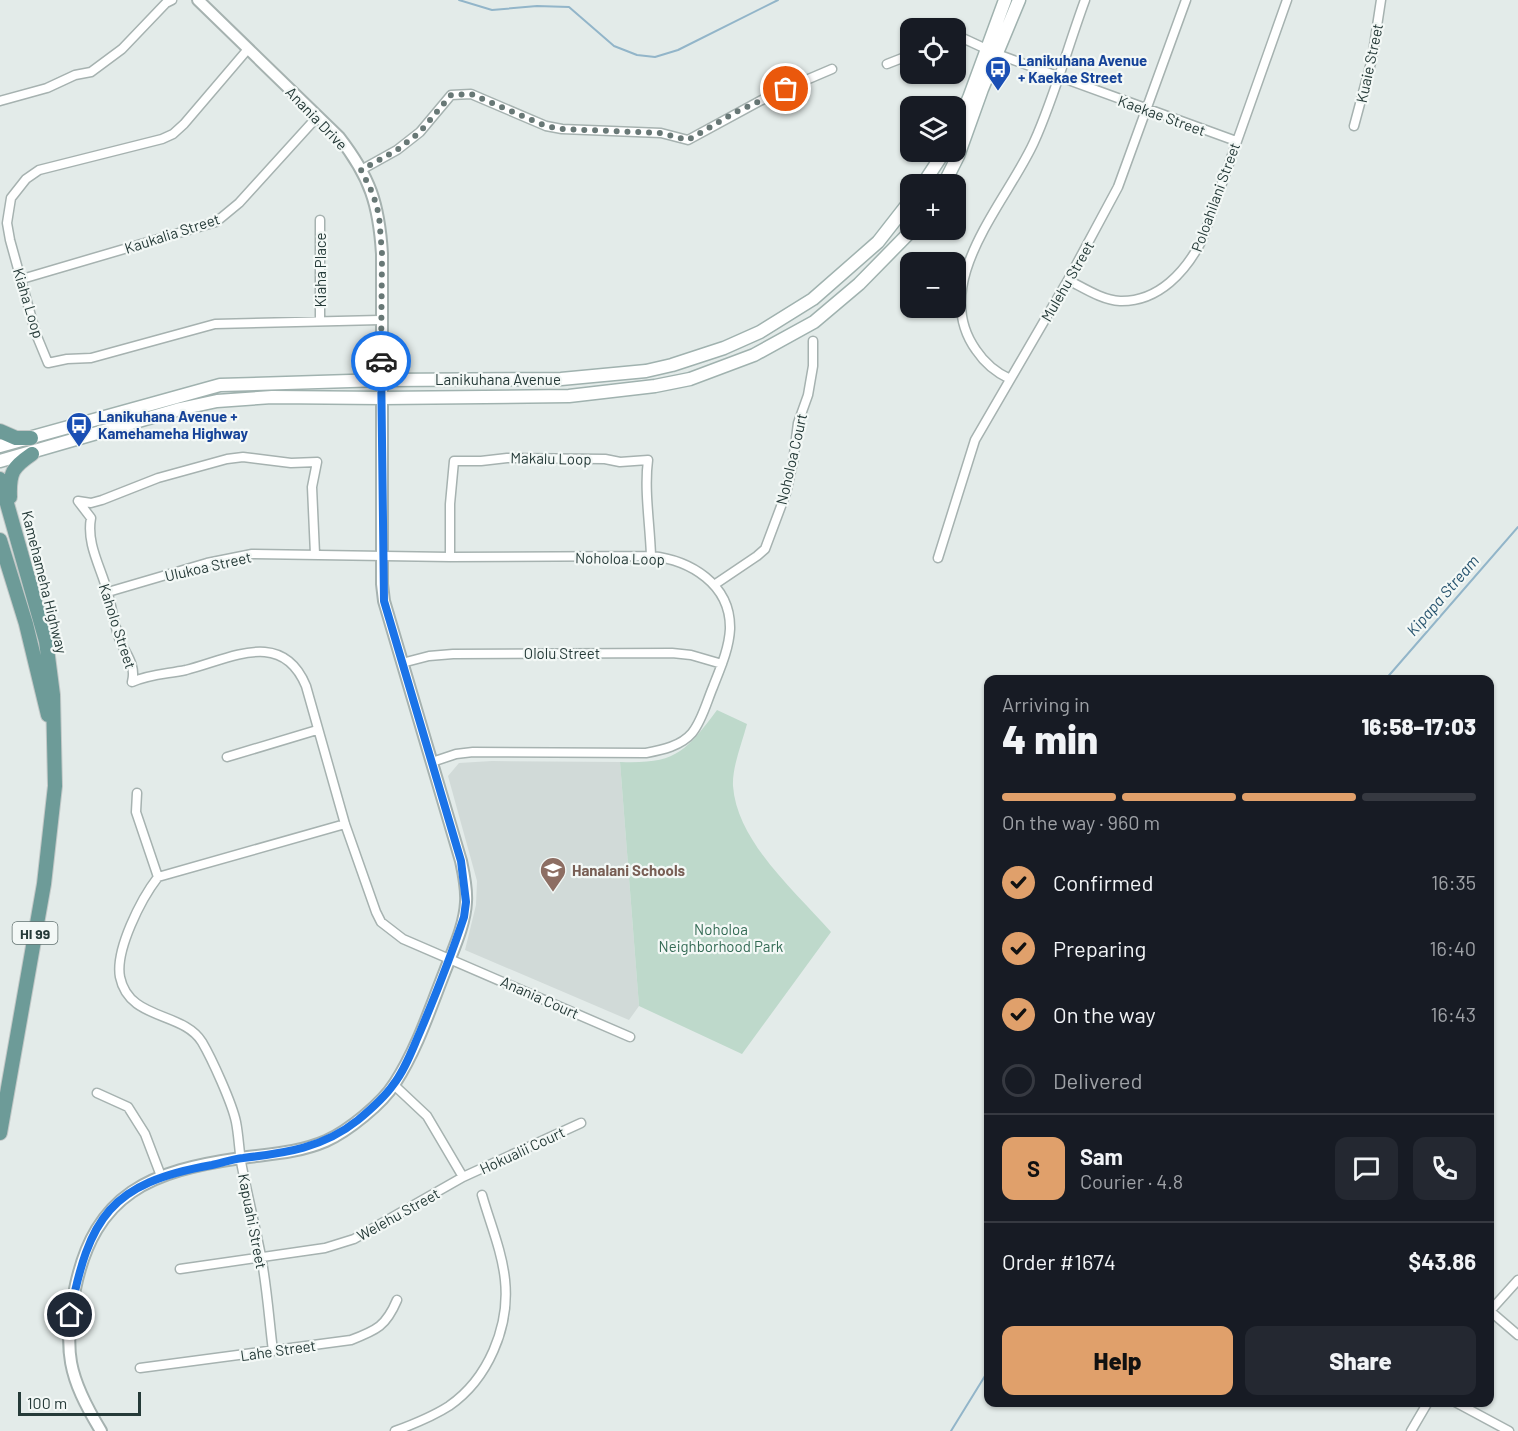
<!DOCTYPE html>
<meta charset="utf-8">
<style>
body{margin:0;font-family:Barlow,sans-serif;background:#242831;color:#f1f3f6;height:100vh;display:flex;flex-direction:column;font-size:22px;white-space:nowrap}
*{box-sizing:border-box;margin:0}
p{font-size:20px;color:#9ea1a6}
.icon{flex:none;width:33px;height:33px;fill:none;stroke:currentColor;stroke-width:2;stroke-linecap:round;stroke-linejoin:round}
.map{position:relative;flex:1;overflow:hidden}
.side{position:absolute;left:984px;top:675px;width:510px;height:732px;display:flex;flex-direction:column;background:#171b24;border-radius:12px;box-shadow:0 2px 4px #0004}
.side>*{flex:none}
.fabs{position:absolute;left:900px;top:18px;display:grid;gap:12px}
.fabs a{display:grid;place-items:center;width:66px;height:66px;border-radius:12px;background:#171b24;box-shadow:0 2px 4px #0004;font-size:30px}
.scale{position:absolute;left:18px;bottom:15px;width:123px;box-sizing:border-box;padding-left:6px;border:3px solid #253a38;border-top:0;font-size:16px;line-height:21px;white-space:nowrap;color:#253a38;-webkit-text-stroke:4px #f3f8f6;paint-order:stroke}
.pin{position:absolute;display:grid;place-items:center;width:51px;height:51px;color:#fff;margin:-26px;border:3px solid #fff;border-radius:50%;box-shadow:0 2px 6px #0007}
.courier{position:absolute;display:grid;place-items:center;width:60px;height:60px;margin:-30px;border:4px solid #1a73e8;border-radius:50%;background:#fff;color:#222;box-shadow:0 2px 8px #0007}
.summary em{font-style:normal;font-weight:800}
.summary div{display:flex;flex-direction:column-reverse}
.summary{display:flex;align-items:center;justify-content:space-between;height:102px;padding:0 18px}
h1{font-size:39px;font-weight:800;line-height:45px}
.bar{display:grid;grid-template-columns:repeat(4,1fr);gap:9px 6px;align-content:center;height:72px;padding:0 18px}
.bar i{height:8px;border-radius:4px;background:#363941}
.bar .current{background:#e0a06b}
.bar p{grid-column:span 4}
.line{display:flex;align-items:center;gap:15px;padding:0 18px;border-top:2px solid #363941}
.line div{flex:1}
.round{display:grid;place-items:center;flex:none;width:63px;height:63px;border-radius:12px;background:#242831}
ol{padding:0 18px;list-style:none}
li{display:flex;align-items:center;gap:18px;height:66px}
li p{margin-inline-start:auto}
li .icon{padding:6px;border-radius:50%;background:#e0a06b;color:#111;stroke-width:4}
li:last-child{color:#9ea1a6}
li i{width:33px;height:33px;border:3px solid #363941;border-radius:50%}
.primary-button{display:flex;gap:12px;margin-top:auto;padding:12px 18px}
.primary-button a{flex:1;height:69px;border-radius:12px;background:#e0a06b;color:#111;font-size:24px;font-weight:800;line-height:69px;text-align:center}
.primary-button a+a{background:#242831;color:#f1f3f6}
.map>svg:first-child{display:block}
</style>
<div class="map">
<svg width="1518" height="1431" viewBox="0 0 1518 1431">
<rect width="100%" height="100%" fill="#e3ebe9"/>
<path fill="#d1dad8" d="M492 761 620 762 639 1006 629 1020 465 950 476 905 477 881 448 776 459 763Z"/>
<path fill="#bed9cb" d="M717 710 747 724C742 743 732 767 733 786 737 842 796 892 831 932L742 1054 639 1006 620 762C675 764 685 753 717 710Z"/>
<g fill="none" stroke-linecap="round" stroke-linejoin="round">
<path stroke="#92b5c9" stroke-width="2" d="M459 0 492 10 537 6 569 7 614 46 637 55 655 57 678 50 778 0
M1385 680 1518 527
M951 1431 988 1371"/>
<g stroke="#a6b2b0" stroke-width="11">
<path id="minor" d="M956 35 997 54 1236 141
M248 49 184 124 173 134 162 139 39 170 26 179 11 198 7 223 10 240 36 334 48 363 67 359 91 358 215 324 380 320
M887 64 910 55
M0 101 47 88 75 75 91 72 122 49 166 3 172 0
M1354 126 1372 59 1381 0
M361 170 397 150 420 132 451 95 471 94 546 126 562 129 661 133 688 140 771 95 832 69
M22 279 216 222 239 203 318 116
M1068 280C1084 288 1102 300 1120 301 1159 302 1186 271 1202 240L1287 0
M320 321V220
M1010 379C997 373 984 362 976 350 928 283 1007 202 1034 142 1054 98 1068 46 1085 0
M315 554 312 487 317 462 291 463 243 457 227 459 158 478 102 500 91 503 78 501 91 518C86 545 102 569 108 594 112 608 114 622 118 635 123 652 137 663 132 682 150 674 167 674 186 670 230 659 282 628 306 686L345 824 376 912 381 922 403 939 630 1037
M450 557V504L454 461H481L507 458 605 459 620 462 648 460C644 490 650 524 651 556
M938 558 975 440 1068 280 1118 187 1186 0
M714 585 757 556 765 549 786 493 793 462 798 423 808 395 813 366V341
M108 592 207 563 252 554 450 557 651 556C690 560 731 584 730 629 729 649 720 669 713 687 707 701 702 721 692 733 681 746 662 750 646 753L473 752 456 754 432 762
M402 663 429 656 453 654 672 653 691 655 722 664
M227 757 317 730
M137 793 136 812 158 877
M394 1085 427 1116 463 1177
M97 1093 128 1107 145 1134 161 1176
M180 1269 325 1248 354 1239 463 1177 581 1123
M1490 1311 1518 1280
M1490 1311 1518 1335
M273 1351C269 1319 267 1287 261 1256 255 1226 248 1197 242 1167 239 1152 239 1137 236 1122 232 1103 212 1059 202 1042 183 1011 129 1021 120 977 115 950 141 899 158 877L345 824
M140 1368 351 1340C377 1330 386 1326 397 1300
M1455 1402 1509 1431
M395 1431C414 1424 432 1417 449 1406 488 1379 510 1327 505 1280 502 1251 490 1223 482 1195
M1411 1431 1428 1402"/>
</g>
<g stroke="#a6b2b0" stroke-width="14">
<path id="tertiary" d="M101 1431C68 1377 63 1351 75 1289 95 1192 151 1171 241 1158 270 1154 298 1153 326 1141 348 1131 382 1104 395 1083 417 1049 430 1009 445 971 453 950 465 925 466 902 467 888 464 875 461 861L384 601 382 584V254C379 204 370 177 339 137L198 0"/>
</g>
<g stroke="#a0b2af" stroke-width="15">
<path id="secondary" d="M956 128 969 98 1005 0
M923 184 944 152
M944 184 958 156 982 89 1019 0
M0 446 220 385 382 380 561 379 646 371 672 365 724 348 760 332 813 299 878 242 910 201
M0 461 180 409 217 401 272 397 382 398 569 396 655 386 690 379 754 355 814 322 859 284 912 230"/>
</g>
<g stroke="#c2c8c7" stroke-width="16">
<path id="primary" d="M0 431 16 438H31
M0 479 46 641 53 695 55 786 44 884 0 1133
M10 497C9 472 13 467 32 454
M0 540 26 624 48 715"/>
</g>
<use href="#minor" stroke="#fff" stroke-width="8"/>
<use href="#tertiary" stroke="#fff" stroke-width="10"/>
<use href="#secondary" stroke="#fff" stroke-width="12"/>
<use href="#primary" stroke="#6d9b98" stroke-width="14"/>
</g>
<g fill="none" stroke-linecap="round" stroke-linejoin="round">
<path stroke="#687876" stroke-width="6" stroke-dasharray="0 10.8" d="M381 361 382 254 379 215 373 194 361 170 397 150 420 132 451 95 471 94 546 126 562 129 661 133 688 140 736 112 786 89"/>
<path stroke="#1a73e8" stroke-width="8" d="M70 1315C89 1217 110 1183 212 1165 222 1163 232 1159 243 1158 286 1153 323 1148 358 1120 370 1110 384 1098 393 1085 405 1070 412 1050 420 1032 436 994 451 956 464 917L466 902 461 861 384 601 381 361"/>
</g>
<defs>
<g id="bus-pin" transform="scale(1.35)"><path d="M0 17L-7.5 6A9.5 9.5 0 1 1 7.5 6Z" fill="#1a4fb4" stroke="#f3f8f6"/><path d="M-5-6H5V4H4V6H2V4H-2V6H-4V4H-5ZM-3.5-4V0h7V-4ZM-3.5 1.2v1.5H-2V1.2ZM2 1.2v1.5H3.5V1.2Z" fill="#fff"/></g>
<g id="school-pin" transform="scale(1.35)"><path d="M0 17L-7.5 6A9.5 9.5 0 1 1 7.5 6Z" fill="#8d6e63" stroke="#f3f8f6"/><path d="M0-5L7-2L0 1L-7-2ZM-4 1L0 2.5L4 1V4Q0 6-4 4Z" fill="#fff"/></g>
</defs>
<g fill-rule="evenodd">
<use href="#bus-pin" x="998" y="69"/>
<use href="#bus-pin" x="79" y="425"/>
<use href="#school-pin" x="553" y="870"/>
</g>
<g text-anchor="middle" dominant-baseline="central" stroke-width="4.5" stroke-linejoin="round" paint-order="stroke">
<rect fill="#f3f8f6" stroke="#637371" stroke-width="1.5" x="12.5" y="922" width="45" height="22" rx="4.5"/>
<g font-size="14" font-weight="bold" fill="#253a38">
<text x="35" y="933">HI 99</text>
</g>
<g font-size="15" font-weight="bold" fill="#164399" stroke="#f3f8f6" text-anchor="start">
<text x="1018" y="60">Lanikuhana Avenue<tspan x="1018" dy="17">+ Kaekae Street</tspan></text>
<text x="98" y="416">Lanikuhana Avenue +<tspan x="98" dy="17">Kamehameha Highway</tspan></text>
</g>
<g font-size="15" fill="#253a38" stroke="#f3f8f6">
<text transform="translate(1369 63) rotate(-78)">Kuaie Street</text>
<text transform="translate(1162 115) rotate(20)">Kaekae Street</text>
<text transform="translate(317 118) rotate(46)">Anania Drive</text>
<text transform="translate(1215 197) rotate(-70)">Poloahilani Street</text>
<text transform="translate(172 233) rotate(-18)">Kaukalia Street</text>
<text transform="translate(320 270) rotate(-90)">Kiaha Place</text>
<text transform="translate(1067 281) rotate(-60)">Mulehu Street</text>
<text transform="translate(29 303) rotate(73)">Kiaha Loop</text>
<text x="498" y="379">Lanikuhana Avenue</text>
<text transform="translate(551 458) rotate(1)">Makalu Loop</text>
<text transform="translate(791 459) rotate(-77)">Noholoa Court</text>
<text transform="translate(620 558) rotate(1)">Noholoa Loop</text>
<text transform="translate(208 566) rotate(-13)">Ulukoa Street</text>
<text transform="translate(45 582) rotate(76)">Kamehameha Highway</text>
<text transform="translate(118 626) rotate(72)">Kaholo Street</text>
<text x="562" y="653">Ololu Street</text>
<text transform="translate(540 997) rotate(24)">Anania Court</text>
<text transform="translate(522 1150) rotate(-25)">Hokualii Court</text>
<text transform="translate(398 1214) rotate(-29)">Welehu Street</text>
<text transform="translate(253 1221) rotate(79)">Kapuahi Street</text>
<text transform="translate(278 1350) rotate(-8)">Lahe Street</text>
</g>
<g font-size="15" font-weight="bold" fill="#785e54" stroke="#f3f8f6" text-anchor="start">
<text x="572" y="870">Hanalani Schools</text>
</g>
<g font-size="15" fill="#346b55" stroke="#f3f8f6">
<text x="721" y="929">Noholoa<tspan x="721" dy="17">Neighborhood Park</tspan></text>
</g>
<g font-size="16" font-style="italic" fill="#26536e" stroke="#f3f8f6">
<text transform="translate(1442 595) rotate(-49)">Kipapa Stream</text>
</g>
</g>
</svg>
<div class="fabs">
<a><svg class="icon" aria-label="locate" viewBox="0 0 24 24"><circle cx="12" cy="12" r="6"/><path d="M12 2v4M12 18v4M2 12h4M18 12h4"/></svg></a>
<a><svg class="icon" aria-label="layers" viewBox="0 0 24 24"><path d="M12 4l9 5-9 5-9-5zM3 14l9 5 9-5"/></svg></a>
<a>+</a>
<a>−</a>
</div>
<div class="scale">100 m</div>
<div class="pin" style="left:786px;top:89px;background:#ea580c"><svg class="icon" aria-label="bag" viewBox="0 0 24 24"><path d="M5 8h14l-1 12H6zM9 8a3 3 0 0 1 6 0"/></svg></div>
<div class="pin" style="left:70px;top:1315px;background:#1f2937"><svg class="icon" aria-label="home" viewBox="0 0 24 24"><path d="M3 11l9-7 9 7M6 9v11h12V9"/></svg></div>
<div class="courier" style="left:381px;top:361px"><svg class="icon" aria-label="car" viewBox="0 0 24 24"><path d="M5 17H2v-5l4-1 3-4h7l3 4 3 1v5h-3M9 17h6M6 11h13"/><circle cx="7" cy="17" r="2"/><circle cx="17" cy="17" r="2"/></svg></div>
<section class="side">
<div class="summary"><div><h1>4 min</h1><p>Arriving in</p></div><em>16:58–17:03</em></div>
<div class="bar"><i class="current"></i><i class="current"></i><i class="current"></i><i></i><p>On the way · 960 m</p></div>
<ol>
<li><svg class="icon" aria-label="check" viewBox="0 0 24 24"><path d="M5 12l5 5 9-10"/></svg>Confirmed<p>16:35</p></li>
<li><svg class="icon" aria-label="check" viewBox="0 0 24 24"><path d="M5 12l5 5 9-10"/></svg>Preparing<p>16:40</p></li>
<li><svg class="icon" aria-label="check" viewBox="0 0 24 24"><path d="M5 12l5 5 9-10"/></svg>On the way<p>16:43</p></li>
<li><i></i>Delivered</li>
</ol>
<div class="line" style="height:108px"><b class="round" style="background:#e0a06b;color:#111">S</b><div><b>Sam</b><p>Courier · 4.8</p></div><a class="round"><svg class="icon" aria-label="chat" viewBox="0 0 24 24"><path d="M4 5h16v11H9l-5 4z"/></svg></a><a class="round"><svg class="icon" aria-label="phone" viewBox="0 0 24 24"><path d="M5 4h4l2 5-3 2q2 4 5 5l2-3 5 2v4C11 20 4 13 5 4z"/></svg></a></div>
<div class="line" style="height:78px"><div>Order #1674</div><b>$43.86</b></div>
<div class="primary-button"><a>Help</a><a>Share</a></div>
</section>
</div>
